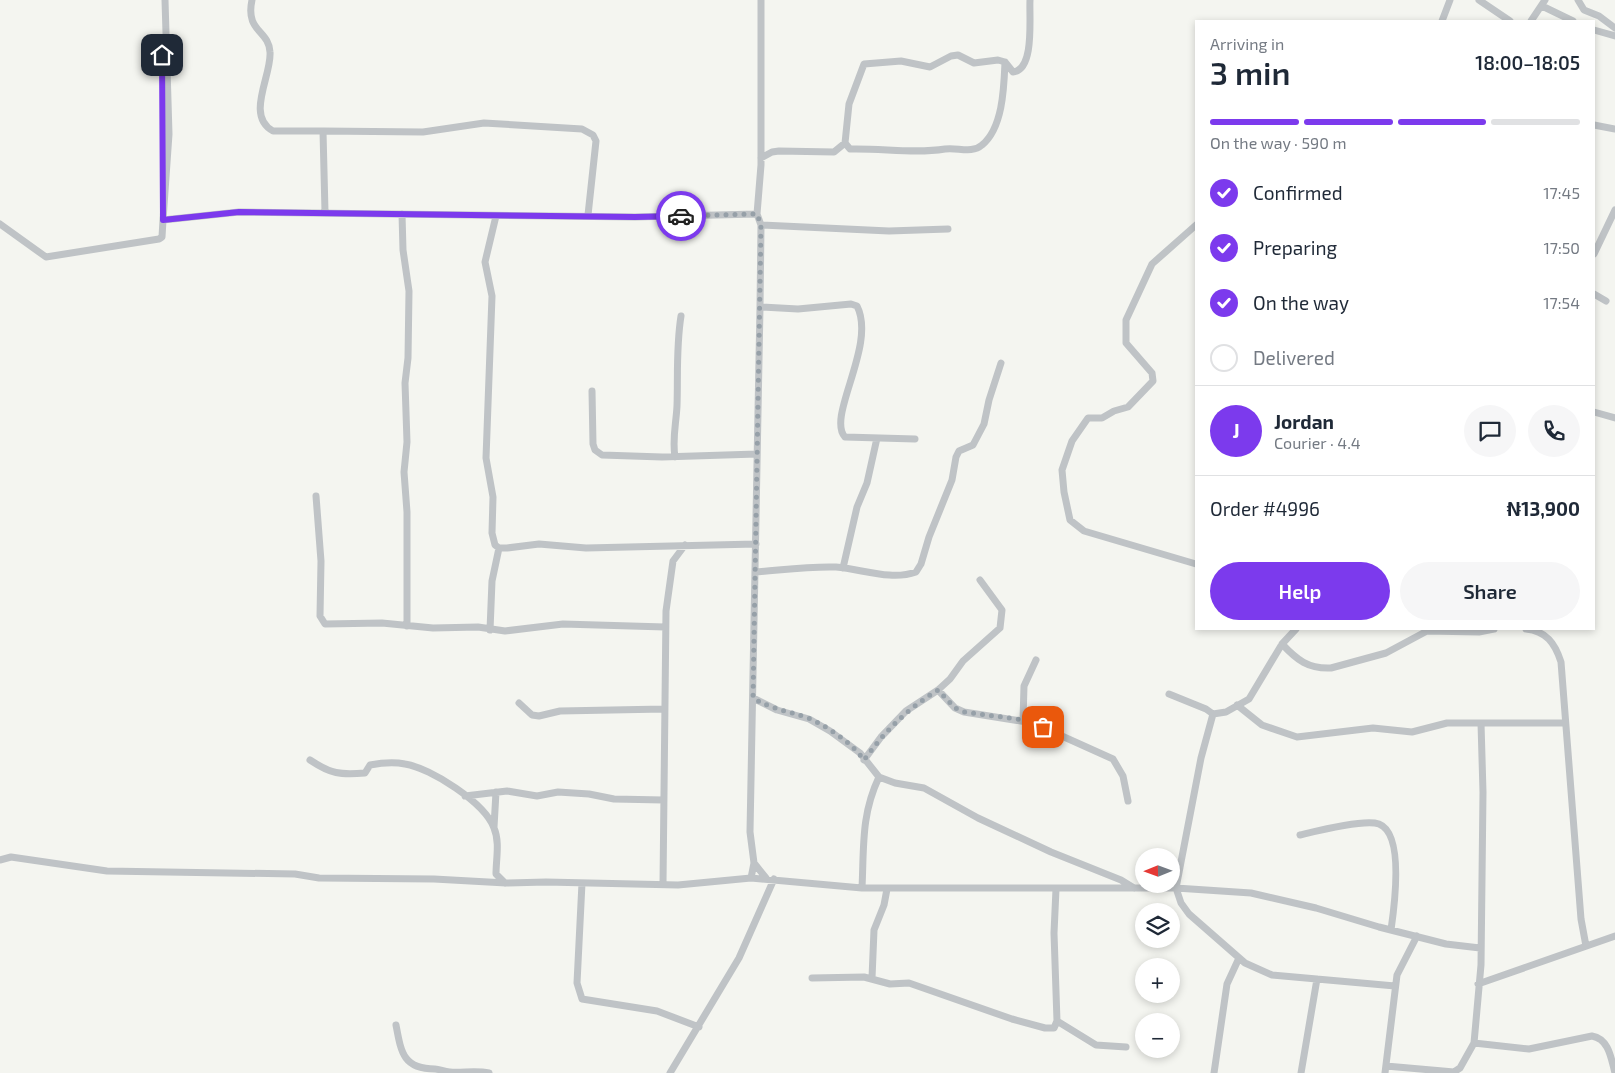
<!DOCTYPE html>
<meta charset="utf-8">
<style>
body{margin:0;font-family:"Exo 2",sans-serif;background:#f6f6f7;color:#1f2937;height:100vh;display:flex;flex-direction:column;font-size:19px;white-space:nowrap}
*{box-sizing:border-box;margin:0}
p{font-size:16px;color:#747a83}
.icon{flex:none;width:28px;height:28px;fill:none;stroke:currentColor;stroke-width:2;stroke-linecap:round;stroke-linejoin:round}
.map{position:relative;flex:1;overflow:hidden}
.drawer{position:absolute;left:1195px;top:20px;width:400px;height:610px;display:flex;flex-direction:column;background:#fff;border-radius:0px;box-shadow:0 2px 8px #0003}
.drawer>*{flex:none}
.needle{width:32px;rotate:269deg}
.tools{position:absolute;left:1135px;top:848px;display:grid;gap:10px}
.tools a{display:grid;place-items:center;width:45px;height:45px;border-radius:50%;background:#fff;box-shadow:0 2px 8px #0003;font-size:25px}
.pin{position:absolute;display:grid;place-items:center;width:42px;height:42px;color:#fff;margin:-21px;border-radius:10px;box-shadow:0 2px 8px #0006}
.courier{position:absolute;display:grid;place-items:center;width:50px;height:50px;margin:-25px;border:4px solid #7c3aed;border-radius:50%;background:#fff;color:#222;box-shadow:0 1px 6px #0007}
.summary em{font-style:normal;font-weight:600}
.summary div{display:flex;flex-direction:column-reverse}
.summary{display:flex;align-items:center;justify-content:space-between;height:85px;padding:0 15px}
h1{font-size:32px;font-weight:600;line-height:38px}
.bar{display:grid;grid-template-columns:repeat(4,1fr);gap:8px 5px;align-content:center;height:60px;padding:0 15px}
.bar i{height:6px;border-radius:4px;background:#e0e1e3}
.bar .on{background:#7c3aed}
.bar p{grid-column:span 4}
.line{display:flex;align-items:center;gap:12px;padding:0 15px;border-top:1px solid #e0e1e3}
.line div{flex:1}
.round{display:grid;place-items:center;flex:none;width:52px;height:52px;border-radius:26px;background:#f6f6f7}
ol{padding:0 15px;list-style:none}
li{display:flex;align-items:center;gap:15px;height:55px}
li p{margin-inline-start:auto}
li .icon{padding:5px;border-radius:50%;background:#7c3aed;color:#fff;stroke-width:4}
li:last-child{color:#747a83}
li i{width:28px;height:28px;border:2px solid #e0e1e3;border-radius:50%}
.cta{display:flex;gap:10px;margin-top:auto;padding:10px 15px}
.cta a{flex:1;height:58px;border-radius:30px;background:#7c3aed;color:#fff;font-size:20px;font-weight:600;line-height:58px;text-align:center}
.cta a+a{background:#f6f6f7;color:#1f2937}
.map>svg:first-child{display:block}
</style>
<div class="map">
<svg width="1615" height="1073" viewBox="0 0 1615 1073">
<rect width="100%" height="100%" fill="#f4f5f0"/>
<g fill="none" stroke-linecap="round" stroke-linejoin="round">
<path stroke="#bfc3c6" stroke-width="7" d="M252 0C245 32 269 30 270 52 272 75 245 116 273 131H323
M1479 0 1510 21
M1578 0 1584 10 1599 16 1615 28
M1542 6 1573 21
M1442 21 1450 0
M1531 21 1545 0
M1594 30 1615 36
M1594 125 1615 129
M845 143 849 104 864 64 901 61 930 67 951 56 958 55 974 63 998 60 1005 62 1013 72C1035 70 1029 17 1030 0
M164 149V115
M761 158 772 152 779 151 834 152 845 143 850 149C882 148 914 154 945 149 957 147 972 154 982 145 1003 128 1004 87 1005 62
M325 212 323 131 423 132 484 123 582 129 593 135 596 141 588 215
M402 214 403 250 409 291 408 358 405 383 407 442 404 472 407 512V626
M496 216 485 262 492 296 486 458 493 497 492 533 495 545 499 548H507L539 544 586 548 756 544
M163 220 169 134 165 0
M0 224 46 257 159 239 162 237 163 220 239 212 635 217 757 214
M761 225 889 231 948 229
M1196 225 1152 264 1126 320V343L1152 373 1153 381 1128 407 1114 411 1102 418H1088L1072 441 1062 470 1064 492 1070 520 1084 531 1196 564
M1594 254 1615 210
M1594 294 1606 301
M760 307 798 309 851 304 857 306C877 345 826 417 845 437L915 439
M592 391 593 444 595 450 602 455 662 457 757 454
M1594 412 1615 418
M675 457C672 439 676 425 677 406 678 376 676 347 681 316
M316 496 321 561 320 616 325 624 382 623 433 628 478 627 505 631 563 624 665 627
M843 568 857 507 867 483 877 438
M755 572C782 570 809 566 836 567 862 569 891 581 916 572L921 564 929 537 952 480 956 457 959 451 973 445 984 424 989 400 1001 363
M1526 629C1546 631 1555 643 1561 662L1581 919 1586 946
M490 630 492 581 499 548
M1282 644C1297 660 1308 669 1331 668L1386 653 1427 631 1479 632 1494 629
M938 690 955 708 964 712 1033 723 1113 759 1123 776 1128 801
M1169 694 1206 709 1213 714 1226 712 1249 699 1282 644 1296 629
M753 698 777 710 809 719 830 731 860 753 879 777 895 783 924 788 978 818 1051 852 1121 880 1134 888
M519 703 532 715 539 716 560 711 664 709
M1237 705 1262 725 1297 737 1373 728 1412 732 1447 723H1565
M1213 714 1201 758 1176 888 1181 903 1189 914 1245 963 1272 975 1395 986
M1023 720 1024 686 1036 660
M310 760C331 774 340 775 365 773L370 765C381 763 394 762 405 764 431 768 485 803 494 828 500 842 496 859 496 874L505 883
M864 760 881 737 906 711 938 690 950 679 963 661 1000 628 1002 610 980 580
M465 796 507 791 537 796 558 792 589 794 614 799 663 800
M494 827 496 792
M1300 835C1317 831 1364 819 1379 824 1405 834 1394 909 1391 930
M0 860 11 857 107 871 295 874 319 878 434 879 506 883 546 882 678 885 751 878 862 888H1176L1251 893 1316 908 1379 927 1446 944 1480 948
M754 863 766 878
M751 878 754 863 750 832 760 307 761 225 757 214 761 165V0
M582 883 577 983 582 999 657 1011 699 1027
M663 884 666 611 673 561 685 545
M862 888C864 847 861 815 879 777
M812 978 864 977 890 984 909 983 1012 1019 1045 1028H1054L1057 1021 1054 933 1056 889
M872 978 874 930 884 905 887 889
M1478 984 1615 936
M1057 1021 1096 1045 1126 1047
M396 1025C401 1052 403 1069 435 1069 440 1069 444 1072 450 1072 463 1073 476 1070 489 1073
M1474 1043 1529 1049 1592 1036C1609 1039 1611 1058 1615 1073
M1386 1066 1454 1072 1460 1068 1474 1043 1481 965 1483 792 1481 723
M670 1073 739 958 774 879
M1214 1073 1227 984 1239 958
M1301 1073 1317 979
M1385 1073 1397 975 1417 936"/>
</g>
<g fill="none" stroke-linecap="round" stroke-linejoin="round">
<path stroke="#96a0a8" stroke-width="5" stroke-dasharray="0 9" d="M681 216 757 214 761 225 753 698C771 709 788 711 808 718 827 726 852 743 864 760 885 731 907 709 938 690L955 708 964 712 1024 720 1043 727"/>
<path stroke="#7c3aed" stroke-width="6" d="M162 55 163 220 239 212 635 217 681 216"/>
</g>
</svg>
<div class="tools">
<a><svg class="needle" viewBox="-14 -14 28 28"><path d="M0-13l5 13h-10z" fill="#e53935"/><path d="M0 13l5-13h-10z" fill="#747a83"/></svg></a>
<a><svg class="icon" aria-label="layers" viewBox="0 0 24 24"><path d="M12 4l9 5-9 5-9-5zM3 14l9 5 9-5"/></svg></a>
<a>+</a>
<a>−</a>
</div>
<div class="pin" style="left:1043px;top:727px;background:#ea580c"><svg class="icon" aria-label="bag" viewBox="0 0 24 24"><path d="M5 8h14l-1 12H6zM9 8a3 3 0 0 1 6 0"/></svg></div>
<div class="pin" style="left:162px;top:55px;background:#1f2937"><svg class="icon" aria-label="home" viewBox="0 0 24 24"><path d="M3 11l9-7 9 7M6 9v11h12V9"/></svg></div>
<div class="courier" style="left:681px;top:216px"><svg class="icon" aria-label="car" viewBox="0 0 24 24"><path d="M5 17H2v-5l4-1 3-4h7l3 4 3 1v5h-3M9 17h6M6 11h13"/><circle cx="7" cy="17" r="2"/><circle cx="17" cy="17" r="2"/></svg></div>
<section class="drawer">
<div class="summary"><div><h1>3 min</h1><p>Arriving in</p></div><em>18:00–18:05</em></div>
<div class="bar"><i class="on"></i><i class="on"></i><i class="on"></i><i></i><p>On the way · 590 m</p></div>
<ol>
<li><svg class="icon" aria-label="check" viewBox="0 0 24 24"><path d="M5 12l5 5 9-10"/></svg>Confirmed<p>17:45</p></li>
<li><svg class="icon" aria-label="check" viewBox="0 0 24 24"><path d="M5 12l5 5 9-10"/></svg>Preparing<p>17:50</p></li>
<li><svg class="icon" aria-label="check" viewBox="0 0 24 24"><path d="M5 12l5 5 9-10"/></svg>On the way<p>17:54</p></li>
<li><i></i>Delivered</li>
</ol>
<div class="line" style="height:90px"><b class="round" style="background:#7c3aed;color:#fff">J</b><div><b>Jordan</b><p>Courier · 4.4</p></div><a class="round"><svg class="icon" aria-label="chat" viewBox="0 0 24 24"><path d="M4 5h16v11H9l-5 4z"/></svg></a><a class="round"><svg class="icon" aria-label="phone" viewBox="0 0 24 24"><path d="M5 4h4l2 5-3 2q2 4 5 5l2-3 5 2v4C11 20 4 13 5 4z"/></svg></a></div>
<div class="line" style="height:65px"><div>Order #4996</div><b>₦13,900</b></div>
<div class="cta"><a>Help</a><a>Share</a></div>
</section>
</div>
